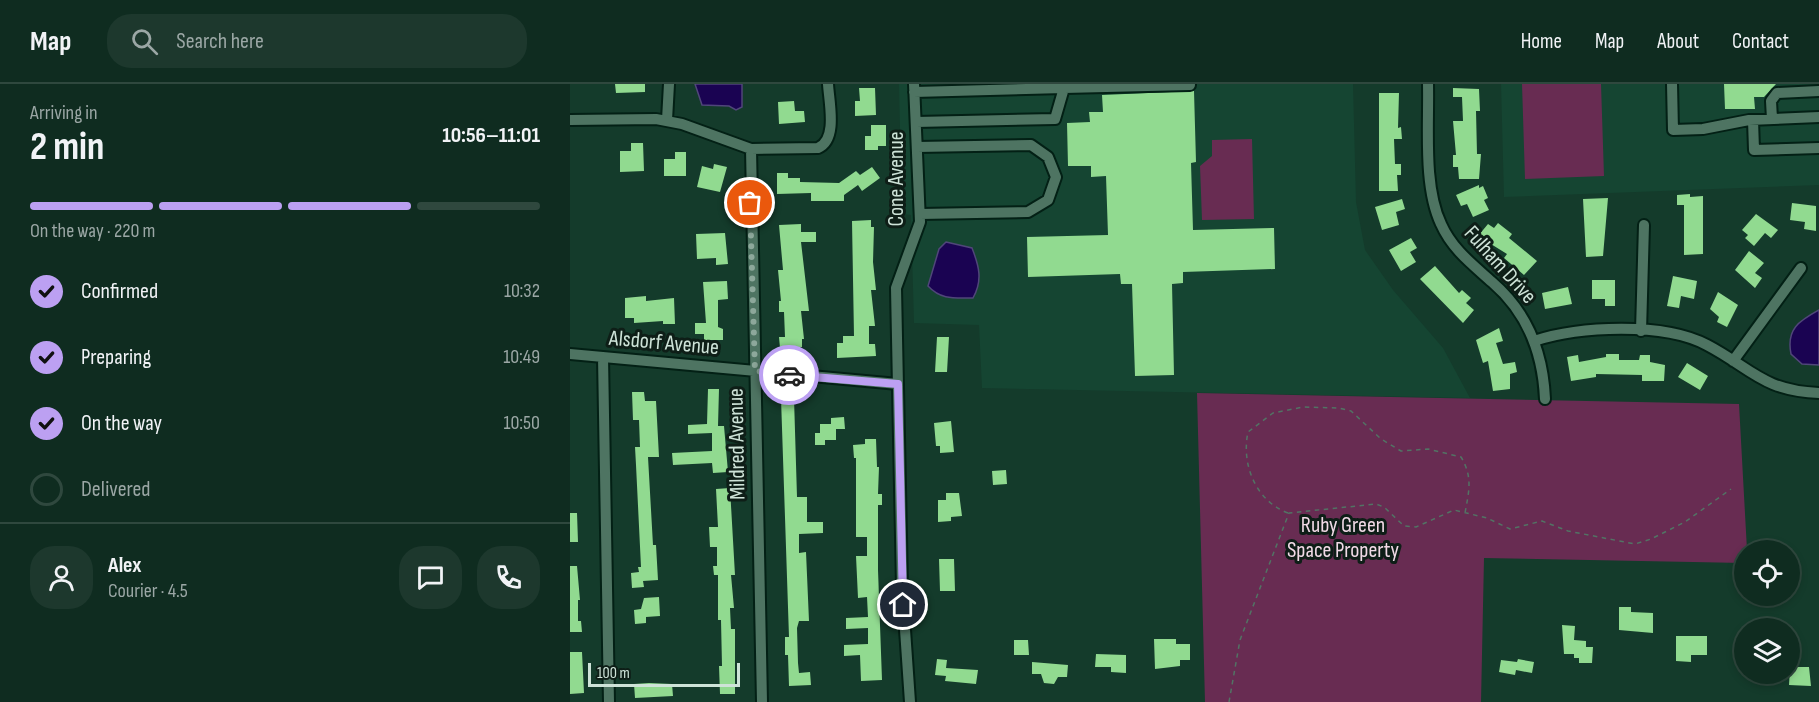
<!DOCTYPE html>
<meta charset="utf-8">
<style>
body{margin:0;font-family:"Sofia Sans Condensed",sans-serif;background:#1d382d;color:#f1f3f6;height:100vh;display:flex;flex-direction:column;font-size:22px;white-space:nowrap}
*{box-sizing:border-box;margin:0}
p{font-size:20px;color:#9ba7a5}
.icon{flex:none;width:33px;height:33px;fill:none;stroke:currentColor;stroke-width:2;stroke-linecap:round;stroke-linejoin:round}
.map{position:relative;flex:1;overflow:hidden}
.drawer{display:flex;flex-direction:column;background:#0f2c20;width:570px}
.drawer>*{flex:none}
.fabs{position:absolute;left:1164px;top:456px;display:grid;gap:12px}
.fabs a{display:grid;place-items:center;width:66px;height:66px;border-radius:50%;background:#0f2c20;box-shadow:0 3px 9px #0003,0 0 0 2px #2f483e;font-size:30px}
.scale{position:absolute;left:18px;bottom:15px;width:152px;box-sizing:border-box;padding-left:6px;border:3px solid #cee3d8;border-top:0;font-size:16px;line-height:21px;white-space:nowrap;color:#cee3d8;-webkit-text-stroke:4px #0e1e17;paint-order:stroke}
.pin{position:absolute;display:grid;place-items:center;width:51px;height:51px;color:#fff;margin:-26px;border:3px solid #fff;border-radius:50%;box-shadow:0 2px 6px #0007}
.courier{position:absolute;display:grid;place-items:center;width:60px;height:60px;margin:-30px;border:4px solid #bca0f2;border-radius:50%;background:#fff;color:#222;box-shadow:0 2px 8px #0007}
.summary em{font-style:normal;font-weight:700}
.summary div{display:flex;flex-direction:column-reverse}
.summary{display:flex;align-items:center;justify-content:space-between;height:102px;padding:0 30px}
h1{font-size:39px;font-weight:700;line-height:45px}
.bar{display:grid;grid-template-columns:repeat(4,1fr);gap:9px 6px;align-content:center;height:72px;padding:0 30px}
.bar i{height:8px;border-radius:4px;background:#2f483e}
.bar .current{background:#bca0f2}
.bar p{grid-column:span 4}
.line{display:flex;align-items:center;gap:15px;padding:0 30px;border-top:2px solid #2f483e}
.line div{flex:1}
.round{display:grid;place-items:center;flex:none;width:63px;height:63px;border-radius:24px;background:#1d382d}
ol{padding:0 30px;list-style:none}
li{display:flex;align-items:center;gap:18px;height:66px}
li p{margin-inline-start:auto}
li .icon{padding:6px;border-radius:50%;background:#bca0f2;color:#111;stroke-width:4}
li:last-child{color:#9ba7a5}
li i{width:33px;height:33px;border:3px solid #2f483e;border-radius:50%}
header{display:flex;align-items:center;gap:36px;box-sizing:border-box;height:84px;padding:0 30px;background:#0f2c20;border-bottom:2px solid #2f483e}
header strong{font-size:28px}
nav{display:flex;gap:33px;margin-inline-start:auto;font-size:21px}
.search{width:420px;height:54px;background:#1d382d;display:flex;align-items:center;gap:15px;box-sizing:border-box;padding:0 21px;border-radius:24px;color:#9ba7a5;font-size:22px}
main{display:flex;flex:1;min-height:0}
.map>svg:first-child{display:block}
</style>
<header>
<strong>Map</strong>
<div class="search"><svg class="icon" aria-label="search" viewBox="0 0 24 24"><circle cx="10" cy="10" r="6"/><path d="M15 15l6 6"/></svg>Search here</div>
<nav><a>Home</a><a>Map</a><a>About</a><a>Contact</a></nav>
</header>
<main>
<section class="drawer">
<div class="summary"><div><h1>2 min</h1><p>Arriving in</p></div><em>10:56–11:01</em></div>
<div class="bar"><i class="current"></i><i class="current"></i><i class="current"></i><i></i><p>On the way · 220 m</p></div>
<ol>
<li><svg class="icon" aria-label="check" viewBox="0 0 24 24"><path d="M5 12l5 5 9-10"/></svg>Confirmed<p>10:32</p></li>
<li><svg class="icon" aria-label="check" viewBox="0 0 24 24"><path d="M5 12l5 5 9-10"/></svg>Preparing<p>10:49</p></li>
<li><svg class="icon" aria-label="check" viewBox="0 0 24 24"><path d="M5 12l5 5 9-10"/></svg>On the way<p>10:50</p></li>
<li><i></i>Delivered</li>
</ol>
<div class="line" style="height:108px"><a class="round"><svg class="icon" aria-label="person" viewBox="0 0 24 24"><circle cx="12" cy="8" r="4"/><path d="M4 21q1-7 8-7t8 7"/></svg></a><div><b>Alex</b><p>Courier · 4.5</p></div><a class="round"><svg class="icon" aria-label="chat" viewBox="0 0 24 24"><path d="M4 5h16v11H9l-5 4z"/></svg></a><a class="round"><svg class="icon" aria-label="phone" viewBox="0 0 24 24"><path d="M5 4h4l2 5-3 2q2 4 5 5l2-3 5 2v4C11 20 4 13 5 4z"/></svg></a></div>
</section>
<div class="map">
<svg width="1249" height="618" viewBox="0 0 1249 618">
<rect width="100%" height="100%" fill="#143b2b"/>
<path fill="#154532" d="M329 0H783L786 118 795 166 823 206 873 264 900 314 412 304 409 241 344 239 341 131 332 130Z
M931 0H1249V101L934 113Z"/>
<path fill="#682c52" d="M952 0H1031L1034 92 955 95Z
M682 55 684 135 632 136 630 82 642 72V56Z
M627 309 1169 320 1177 466H1174V479L914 474 911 618H635Z"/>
<path fill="#1a0352" stroke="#50467a" stroke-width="1.5" d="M125 0H172V23L166 26 159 22 132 21Z
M376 158 402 164C409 182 413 196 403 214 384 214 371 216 358 202L369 165Z
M1249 226V281L1232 280 1221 270C1216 245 1229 237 1249 226Z"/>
<path fill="#91da90" d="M45 0H75V8L46 9Z
M1154 0H1206L1194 13H1184L1185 25H1155Z
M289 4H305L306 31 285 32V17H290Z
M883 4 909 5 910 27H906L907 70H911L909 95H889L888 83H883V71H886L883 37H893L892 13H883Z
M624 7 626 78 621 79 623 146 704 144 705 185 613 188V199L602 200 604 291 565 292 562 200H551L550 190 458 193 457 153 538 151 536 92 521 93V82H498L497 39 520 38 519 28H533L532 11Z
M809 9H829L828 44 831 43 832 55H824L825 80H831V91H827L828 107H809Z
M224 17 225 27H234L235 38 209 40 208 18Z
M301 41H316V62H308V66H295V52H301Z
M61 59H73L74 87 50 88V67H61Z
M105 68H116V92H94V75H105Z
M144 80 157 83 150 108 127 103 132 82 143 85Z
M302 83 310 94 292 107 288 101 274 111V117H241V109L207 110V89H218V94H230V98L269 99 286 87 290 91Z
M909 101V104L913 102 918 114 914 116 919 126 903 133 897 120 891 122 886 111Z
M1120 110V113L1133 112V170L1114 171V121H1107V111Z
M1038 114 1033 172 1016 173 1013 115Z
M832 115 835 125 826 128 829 141 812 146 805 123Z
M1222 119 1246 122V147L1234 145 1235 138 1220 136Z
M1186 130 1208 146 1201 154 1195 149 1184 162 1175 154 1178 151 1172 146Z
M301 136V143H304L303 178 306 206H301L305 242H299V260H305L306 272 267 274V259H273V252H284L282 137Z
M928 139 942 150 939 154 967 177 954 191 934 174 937 170 908 152 918 140 924 144Z
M231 140V148H246V158H231L239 227H231L234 255H232V263L210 264 209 253H215L214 228H209V217H211L208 186H213L209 141Z
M155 149 158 180 146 181V174L127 175 126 150Z
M841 154 847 164 840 168 846 178 831 187 819 166Z
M1179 167 1194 179 1185 189 1192 194 1185 204 1165 186Z
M865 182 889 209 892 206 901 214 896 219 904 226 893 239 850 195Z
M1103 192 1127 197 1124 215 1111 212 1109 224 1097 222Z
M1022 196H1045V222H1035V215H1022Z
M157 197 158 215 148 216V243L153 245V256H134V250H125V239H136L133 198Z
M998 203 1002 220 975 225 972 209Z
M1148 208 1168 221 1157 243 1147 238 1149 233 1140 225Z
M76 212V217L104 214 105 240H93V237L64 239V234H55V214Z
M929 244 933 257 926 259 933 280 945 278 947 288 940 290V305L923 307 918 277 913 279 906 256Z
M367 253H379L377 288H365Z
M1036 270H1049V276H1069L1070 271H1080V278L1095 281 1094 297H1072V291L1026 290V293L1001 297 997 273 1008 271 1009 278 1036 273Z
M1117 279 1138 292 1130 306 1108 293Z
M138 305H149L148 342H154L158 388 143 389 142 379 103 381 102 369 142 367V349L118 350V341L137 340Z
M62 308H74L75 317H86L89 373H78L83 461H86L88 496 73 497 74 503 62 504 61 489 69 488 68 483H71L66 381 65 363H70L69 336H63Z
M211 314H224L227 413H237V438H253V449L229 450V469L236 468 239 537H229L227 544 228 579 229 589 240 588 241 601 219 602 218 571H215V553H219Z
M274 333 275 345H266V356H255V361H245V349H250V340H261V334Z
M381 337 384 368 370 369V362H366L364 339Z
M295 355H306L307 383H309L308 410H312V421H308V486L312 596 291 597 290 571 274 572V561L298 560V544L276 545V534L298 533 297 513 288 514 286 472H297V453H286V374H284L283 361 295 360Z
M436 386 437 400 423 401 422 387Z
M160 404 165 491H161L164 524H160L161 545H165V610H150L149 582H152L151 536H148V491H144L143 482H147V463H140L139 443H148L146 405Z
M376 409H389L392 432 381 433V437L368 438V416H376Z
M0 429H7L8 458H0Z
M369 475H384L385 507H370Z
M0 482H7L10 516H8V537H11L12 548H0Z
M89 513 90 532 76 533V539L65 540 64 526 71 525 74 514Z
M1049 523H1061V528L1083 529V549L1049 546Z
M992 541 1005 542 1004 556 1016 557V563H1023L1022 579H1009V574H1004V570H994Z
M1106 552H1137V571H1121V578L1106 577Z
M584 555H606V560H620V576H610V582L585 585Z
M444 556H458L459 571H444Z
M0 568H12L14 609 0 610Z
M526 570 556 571V589L541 588V583H525Z
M367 575 377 576 376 584 408 586 406 600 375 597 376 592 365 591Z
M948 575 964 578 962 589 946 586 945 591 929 588 931 576 947 578Z
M462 578 498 581 497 593H488L484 600 474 599 471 590H462Z
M1220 583H1239L1241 602 1219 601Z
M79 599 102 600 103 612 65 614 64 600Z"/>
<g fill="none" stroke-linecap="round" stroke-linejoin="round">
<g stroke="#032015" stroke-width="14">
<path id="minor" d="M858 0C859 43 853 102 871 140 882 165 902 180 922 198 957 228 973 269 975 315
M1102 0 1103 46 1133 45 1179 36 1249 33
M494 4 620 1
M344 8 494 4 485 35 346 38
M1202 35 1201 17 1207 9 1249 7
M0 36 86 35 112 40 181 65 248 64C268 56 259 18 258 0
M97 36 99 0
M1183 36 1184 66 1249 64
M347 63 461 61 478 73 486 93 478 116 458 128 350 130
M181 65 192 618
M1071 247 1074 141
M964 257C1009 242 1094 238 1137 261 1181 284 1193 307 1249 309
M0 270 328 300
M33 273 39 618
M1163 277 1231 184
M340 618 332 502 326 204 350 138 344 0"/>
</g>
<path stroke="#527364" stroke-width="1.5" stroke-dasharray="4.5 4.5" stroke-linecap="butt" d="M718 429C686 417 671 381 678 348L703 329 733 323 769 324 781 327 811 355 831 367 858 365 891 373C903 393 899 407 895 429
M659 618 670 556 719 429 806 420 814 423 834 442 846 443 884 426 917 434 940 445 972 437 998 447 1065 460 1081 455 1115 438 1161 405"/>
<use href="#minor" stroke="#4e7462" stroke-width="10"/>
</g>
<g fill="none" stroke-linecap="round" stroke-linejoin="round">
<path stroke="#8da89b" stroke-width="6" stroke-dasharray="0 10.8" d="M180 119 185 287 219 291"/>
<path stroke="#bca0f2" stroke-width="8" d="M219 291 328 300 333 521"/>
</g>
<g text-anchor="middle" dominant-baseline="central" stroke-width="6" stroke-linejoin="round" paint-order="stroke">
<g font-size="22" fill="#cee3d8" stroke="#0e1e17">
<text transform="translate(326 95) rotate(-90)">Cone Avenue</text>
<text transform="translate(930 181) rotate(48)">Fulham Drive</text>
<text transform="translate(94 259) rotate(5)">Alsdorf Avenue</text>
<text transform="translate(167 360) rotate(-91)">Mildred Avenue</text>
</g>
<g font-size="22" fill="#f2dae7" stroke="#0e1e17">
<text x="773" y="441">Ruby Green<tspan x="773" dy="25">Space Property</tspan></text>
</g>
</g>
</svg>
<div class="fabs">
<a><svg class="icon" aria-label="locate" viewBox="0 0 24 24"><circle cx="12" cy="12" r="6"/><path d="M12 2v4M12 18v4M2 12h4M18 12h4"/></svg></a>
<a><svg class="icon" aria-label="layers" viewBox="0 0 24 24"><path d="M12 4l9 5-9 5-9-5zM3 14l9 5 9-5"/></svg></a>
</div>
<div class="scale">100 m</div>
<div class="pin" style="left:180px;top:119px;background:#ea580c"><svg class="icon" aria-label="bag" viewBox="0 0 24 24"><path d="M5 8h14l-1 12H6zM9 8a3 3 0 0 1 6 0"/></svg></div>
<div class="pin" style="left:333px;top:521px;background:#1f2937"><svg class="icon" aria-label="home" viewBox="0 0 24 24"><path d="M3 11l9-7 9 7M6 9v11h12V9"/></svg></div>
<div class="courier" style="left:219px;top:291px"><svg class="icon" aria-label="car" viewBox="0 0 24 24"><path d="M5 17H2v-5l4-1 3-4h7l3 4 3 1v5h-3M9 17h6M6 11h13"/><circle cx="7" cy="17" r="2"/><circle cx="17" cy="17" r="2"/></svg></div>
</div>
</main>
